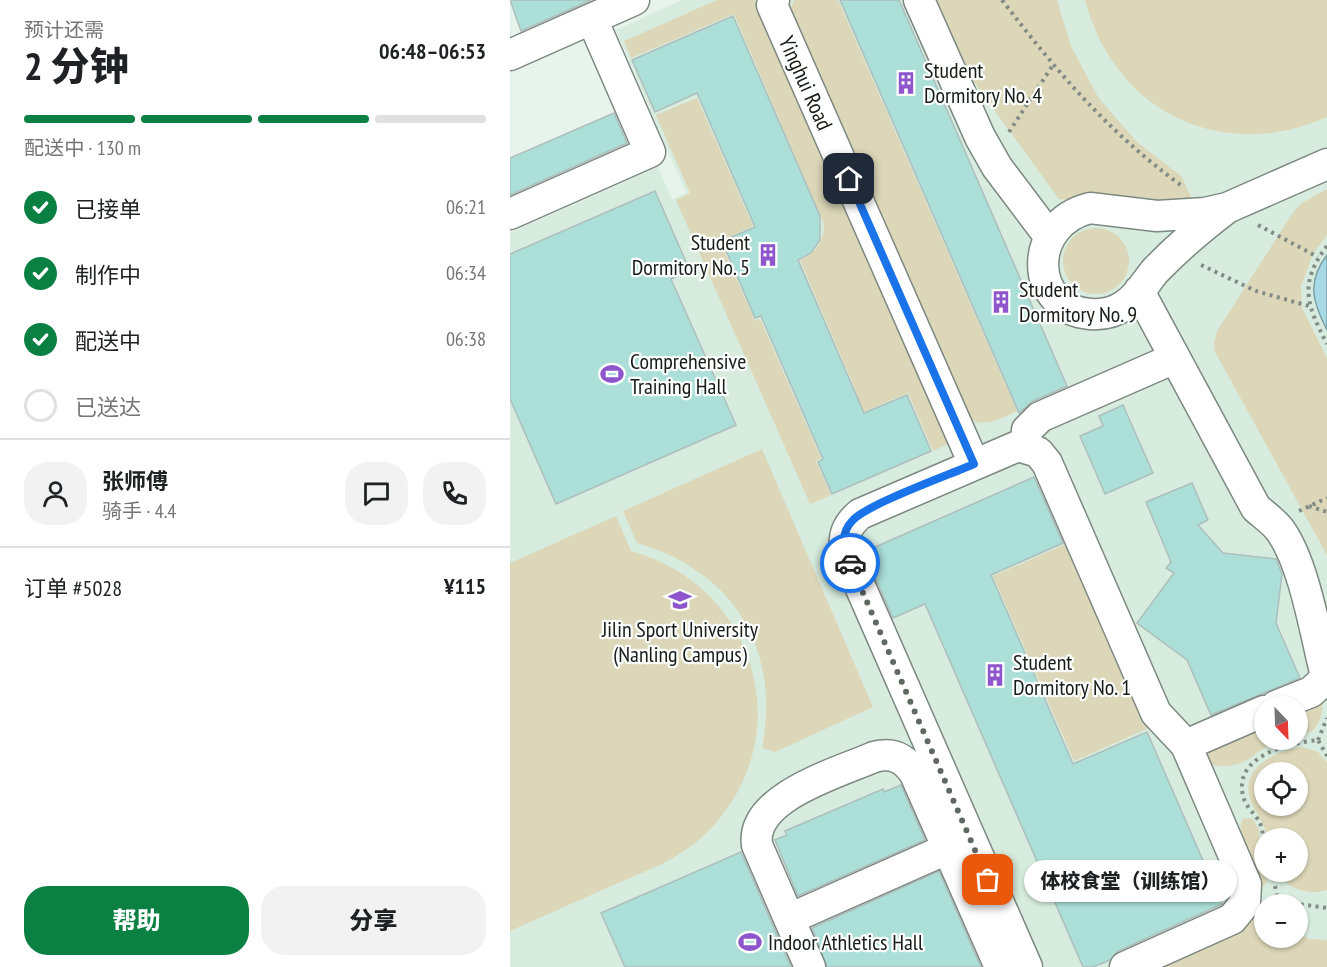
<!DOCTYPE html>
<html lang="zh">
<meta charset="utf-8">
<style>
body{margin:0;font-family:"PT Sans Narrow","Noto Sans SC",sans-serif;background:#f2f2f2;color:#202124;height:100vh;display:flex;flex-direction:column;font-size:22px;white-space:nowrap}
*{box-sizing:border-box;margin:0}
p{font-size:20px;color:#757577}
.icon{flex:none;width:33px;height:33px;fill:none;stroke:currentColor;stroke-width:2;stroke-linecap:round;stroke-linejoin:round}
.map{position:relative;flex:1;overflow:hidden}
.details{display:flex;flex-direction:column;background:#fff;width:510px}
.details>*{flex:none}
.needle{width:39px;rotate:157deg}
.buttons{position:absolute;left:744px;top:696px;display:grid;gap:12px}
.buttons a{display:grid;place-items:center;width:54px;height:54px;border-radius:50%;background:#fff;box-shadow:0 2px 4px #0004;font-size:30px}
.pin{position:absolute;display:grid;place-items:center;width:51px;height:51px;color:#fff;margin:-26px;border-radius:12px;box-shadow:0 3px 9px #0006}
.courier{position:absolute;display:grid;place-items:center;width:60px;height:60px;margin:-30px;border:4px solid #1a73e8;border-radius:50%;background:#fff;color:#222;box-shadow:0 2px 8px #0007}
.bubble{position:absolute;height:42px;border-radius:21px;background:#fff;box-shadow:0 2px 4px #0004;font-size:20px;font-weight:800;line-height:42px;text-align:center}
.summary em{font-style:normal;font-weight:800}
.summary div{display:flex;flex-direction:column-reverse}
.summary{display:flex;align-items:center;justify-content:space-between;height:102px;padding:0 24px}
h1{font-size:39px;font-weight:800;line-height:45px}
.bar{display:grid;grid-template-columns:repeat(4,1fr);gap:9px 6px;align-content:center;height:72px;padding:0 24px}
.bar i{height:8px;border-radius:4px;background:#e0e0e0}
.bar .active{background:#0b8043}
.bar p{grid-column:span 4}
.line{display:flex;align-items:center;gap:15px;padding:0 24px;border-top:2px solid #e0e0e0}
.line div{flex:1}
.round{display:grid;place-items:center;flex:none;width:63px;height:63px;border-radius:24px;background:#f2f2f2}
ol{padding:0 24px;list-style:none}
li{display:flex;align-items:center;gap:18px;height:66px}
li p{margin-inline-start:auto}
li .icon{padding:6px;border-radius:50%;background:#0b8043;color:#fff;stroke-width:4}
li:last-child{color:#757577}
li i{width:33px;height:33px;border:3px solid #e0e0e0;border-radius:50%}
.button{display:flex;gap:12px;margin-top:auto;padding:12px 24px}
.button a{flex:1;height:69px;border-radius:24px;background:#0b8043;color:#fff;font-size:24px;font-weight:800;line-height:69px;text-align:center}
.button a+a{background:#f2f2f2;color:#202124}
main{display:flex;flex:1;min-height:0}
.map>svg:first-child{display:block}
</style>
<main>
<section class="details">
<div class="summary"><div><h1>2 分钟</h1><p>预计还需</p></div><em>06:48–06:53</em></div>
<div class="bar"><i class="active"></i><i class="active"></i><i class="active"></i><i></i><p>配送中 · 130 m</p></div>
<ol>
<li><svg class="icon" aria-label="check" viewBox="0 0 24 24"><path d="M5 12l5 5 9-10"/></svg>已接单<p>06:21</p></li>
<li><svg class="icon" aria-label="check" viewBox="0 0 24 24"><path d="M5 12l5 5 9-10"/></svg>制作中<p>06:34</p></li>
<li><svg class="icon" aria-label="check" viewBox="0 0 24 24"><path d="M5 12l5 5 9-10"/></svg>配送中<p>06:38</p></li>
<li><i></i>已送达</li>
</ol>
<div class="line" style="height:108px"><a class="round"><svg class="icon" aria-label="person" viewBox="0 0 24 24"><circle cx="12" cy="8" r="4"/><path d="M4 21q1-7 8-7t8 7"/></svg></a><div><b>张师傅</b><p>骑手 · 4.4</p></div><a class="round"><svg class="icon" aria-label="chat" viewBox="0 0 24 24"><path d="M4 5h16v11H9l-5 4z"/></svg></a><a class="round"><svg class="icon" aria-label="phone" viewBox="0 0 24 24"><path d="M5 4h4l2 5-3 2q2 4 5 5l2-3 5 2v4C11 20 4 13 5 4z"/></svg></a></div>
<div class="line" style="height:78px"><div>订单 #5028</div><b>¥115</b></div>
<div class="button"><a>帮助</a><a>分享</a></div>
</section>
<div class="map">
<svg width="817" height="967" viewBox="0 0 817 967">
<rect width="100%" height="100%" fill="#e7f4ec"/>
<path fill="#d7ecde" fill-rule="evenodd" d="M172 0H817V967H0V233L148 167 162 199 176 193 106 30ZM754 706H788V740H754ZM754 772H788V806H754ZM754 838H788V872H754ZM754 904H788V938H754Z"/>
<path fill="#dcd7b8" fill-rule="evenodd" d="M207 0H245L438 444 423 451 398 393 346 415 337 395 346 391 290 260C306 253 314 242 314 224L224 14 121 58 114 41Z
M284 0H328L507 411C489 419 475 429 457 418L280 11Z
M425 0H547L561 46 588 97 626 141 672 177 681 197 680 203 549 199 461 78Z
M575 0H817V117C711 164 604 111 575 0Z
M187 98 243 226 210 241 245 321 250 319 311 458 306 461 321 495 300 504 166 200 180 193 146 115Z
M817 189V235L803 254 791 286 792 308 817 358V555L705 352 704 343 707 331 784 211 792 203Z
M553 261a33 33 0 1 1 66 0a33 33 0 1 1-66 0Z
M252 449 363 707 265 752 252 748C271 649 224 571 127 543L113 511Z
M106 516 121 551C252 587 292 746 191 838 168 859 137 871 108 883 72 899 36 915 0 931V563Z
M558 543 639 728 564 761 483 576Z
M813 700C812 720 808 733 788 737V711Z
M754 726V740H776C739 746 748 771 700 765L694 752Z
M792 747 808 752 817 762V890C797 896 780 888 766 874L765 872H788V838H757C755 820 742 811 739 795 733 765 769 750 792 747ZM754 772H788V806H754Z
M739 818 743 819 749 830 750 855 757 878 756 884 748 890 730 826 733 819Z
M754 913V938H788V934L800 939 817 940V967H635L741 914Z"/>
<path fill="#a8d9e6" stroke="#7ca0a8" stroke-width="1.5" d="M817 255V330C803 303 796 282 817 255Z"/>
<path fill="#abdfd8" stroke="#aebebc" stroke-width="1.5" d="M0 0H81L11 31Z
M330 0H389L557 386 523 401 509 413Z
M223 16 310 216V240L301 253 288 260 354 413 397 395 421 451 322 494 308 462 313 459 251 316 245 318 212 241 245 227 187 93 145 112 122 60Z
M104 113 117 143 0 195V158Z
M145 191 180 271 161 279 226 425 46 504 0 399V254Z
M613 405 643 473 595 494 570 436 593 426 589 416Z
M524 477 553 543 481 575 563 764 637 732 712 904 608 951 600 960 583 967H573L415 604 383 618 354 552Z
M682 483 698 520 688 525 713 553 766 559 772 574 766 623 790 678 701 715 677 660 627 623 664 573 656 568 661 562 636 502Z
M391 785 415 840 288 896 265 840 277 835 275 831 373 789 374 792Z
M231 852 281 967H115L91 913Z
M429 871 471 967H317L302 928Z"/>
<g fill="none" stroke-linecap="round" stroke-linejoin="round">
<g stroke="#7c8981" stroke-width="33">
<path id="minor" d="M264 0 262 5 464 464
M409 0 470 137 487 167 539 236
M0 55 124 0
M580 208 647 216 695 213 717 208C692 227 667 248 645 271 635 283 628 297 615 305 605 312 592 315 580 314 519 309 516 224 580 208Z
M717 208 817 164
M0 214 140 152 82 19
M629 291 746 508C754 515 764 522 770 530 794 563 805 632 815 672L814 680 801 692 766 706
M516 447 517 430 530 417 665 358
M676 745 754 711
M279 919 437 849
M300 967 247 845C240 797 330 772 364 757 382 752 395 758 405 774L490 967
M517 967 335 552C333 535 337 525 350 514L508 446 528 452 537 463 646 713 676 745 736 884 735 903 722 919 615 967"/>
</g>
<path stroke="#828b85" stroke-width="4" stroke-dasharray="3 4.5" stroke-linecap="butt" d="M492 0C548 73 597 131 672 186
M499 132 543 65
M748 225 808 257
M817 246C788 284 797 305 817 344
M691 265 746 291 799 306
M799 506 817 512
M789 511 817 498
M808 740 817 718
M754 856C753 845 754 833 750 823 746 815 737 808 734 799 720 756 779 743 808 740L817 756
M765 886 768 900
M761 900 817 908"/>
<use href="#minor" stroke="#fff" stroke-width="30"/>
</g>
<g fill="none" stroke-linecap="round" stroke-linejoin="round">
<path stroke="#606863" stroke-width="6" stroke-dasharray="0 10.8" d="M340 563 478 880"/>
<path stroke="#1a73e8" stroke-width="8" d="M339 179 464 464C439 475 358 504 343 520 330 533 333 548 340 563"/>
</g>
<defs>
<g id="building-bare" transform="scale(1.8)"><path d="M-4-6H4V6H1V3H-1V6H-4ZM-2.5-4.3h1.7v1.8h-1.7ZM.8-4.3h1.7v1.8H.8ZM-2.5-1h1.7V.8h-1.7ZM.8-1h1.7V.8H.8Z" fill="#8e55cc" stroke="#fcfffd" stroke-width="2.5" paint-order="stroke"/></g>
<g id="stadium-bare" transform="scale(1.8)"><path d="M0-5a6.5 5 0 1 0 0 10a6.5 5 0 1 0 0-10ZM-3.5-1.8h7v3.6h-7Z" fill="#8e55cc" stroke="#fcfffd" stroke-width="2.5" paint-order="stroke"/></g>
<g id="university-bare" transform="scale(1.8)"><path d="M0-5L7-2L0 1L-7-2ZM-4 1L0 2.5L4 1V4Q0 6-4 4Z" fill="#8e55cc" stroke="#fcfffd" stroke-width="2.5" paint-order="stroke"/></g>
</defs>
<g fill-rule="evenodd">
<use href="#building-bare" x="396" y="83"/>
<use href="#building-bare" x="258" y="255"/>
<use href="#building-bare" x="491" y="302"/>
<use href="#stadium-bare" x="102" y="374"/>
<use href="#university-bare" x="170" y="600"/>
<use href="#building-bare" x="485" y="675"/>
<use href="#stadium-bare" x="240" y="942"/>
</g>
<g text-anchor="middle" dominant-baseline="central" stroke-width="4.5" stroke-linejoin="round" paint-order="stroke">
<g font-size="22" fill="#171c19" stroke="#fcfffd" text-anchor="start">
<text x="414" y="70">Student<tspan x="414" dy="25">Dormitory No. 4</tspan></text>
<text x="240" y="242" text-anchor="end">Student<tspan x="240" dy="25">Dormitory No. 5</tspan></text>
<text x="509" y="289">Student<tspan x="509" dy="25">Dormitory No. 9</tspan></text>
<text x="120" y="361">Comprehensive<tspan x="120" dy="25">Training Hall</tspan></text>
<text x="170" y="629" text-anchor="middle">Jilin Sport University<tspan x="170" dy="25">(Nanling Campus)</tspan></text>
<text x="503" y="662">Student<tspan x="503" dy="25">Dormitory No. 1</tspan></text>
<text x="258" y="942">Indoor Athletics Hall</text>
</g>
<g font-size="22" fill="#171c19" stroke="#fcfffd">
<text transform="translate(296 83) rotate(66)">Yinghui Road</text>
</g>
</g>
</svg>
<div class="buttons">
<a><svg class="needle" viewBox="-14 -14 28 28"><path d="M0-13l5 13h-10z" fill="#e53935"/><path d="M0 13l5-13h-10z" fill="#757577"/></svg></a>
<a><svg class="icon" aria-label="locate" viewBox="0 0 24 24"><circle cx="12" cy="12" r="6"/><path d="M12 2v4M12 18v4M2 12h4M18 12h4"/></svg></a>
<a>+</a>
<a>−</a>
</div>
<div class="pin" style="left:478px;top:880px;background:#ea580c"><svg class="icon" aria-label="bag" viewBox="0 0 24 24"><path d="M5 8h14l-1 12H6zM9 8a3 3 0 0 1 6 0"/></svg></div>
<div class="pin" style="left:339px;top:179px;background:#1f2937"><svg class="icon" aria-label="home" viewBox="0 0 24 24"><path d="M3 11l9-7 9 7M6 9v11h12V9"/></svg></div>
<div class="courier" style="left:340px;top:563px"><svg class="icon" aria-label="car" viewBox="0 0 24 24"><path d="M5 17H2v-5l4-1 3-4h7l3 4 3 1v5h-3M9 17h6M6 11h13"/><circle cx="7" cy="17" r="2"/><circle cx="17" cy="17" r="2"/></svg></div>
<div class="bubble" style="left:514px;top:860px;width:213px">体校食堂（训练馆）</div>
</div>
</main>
